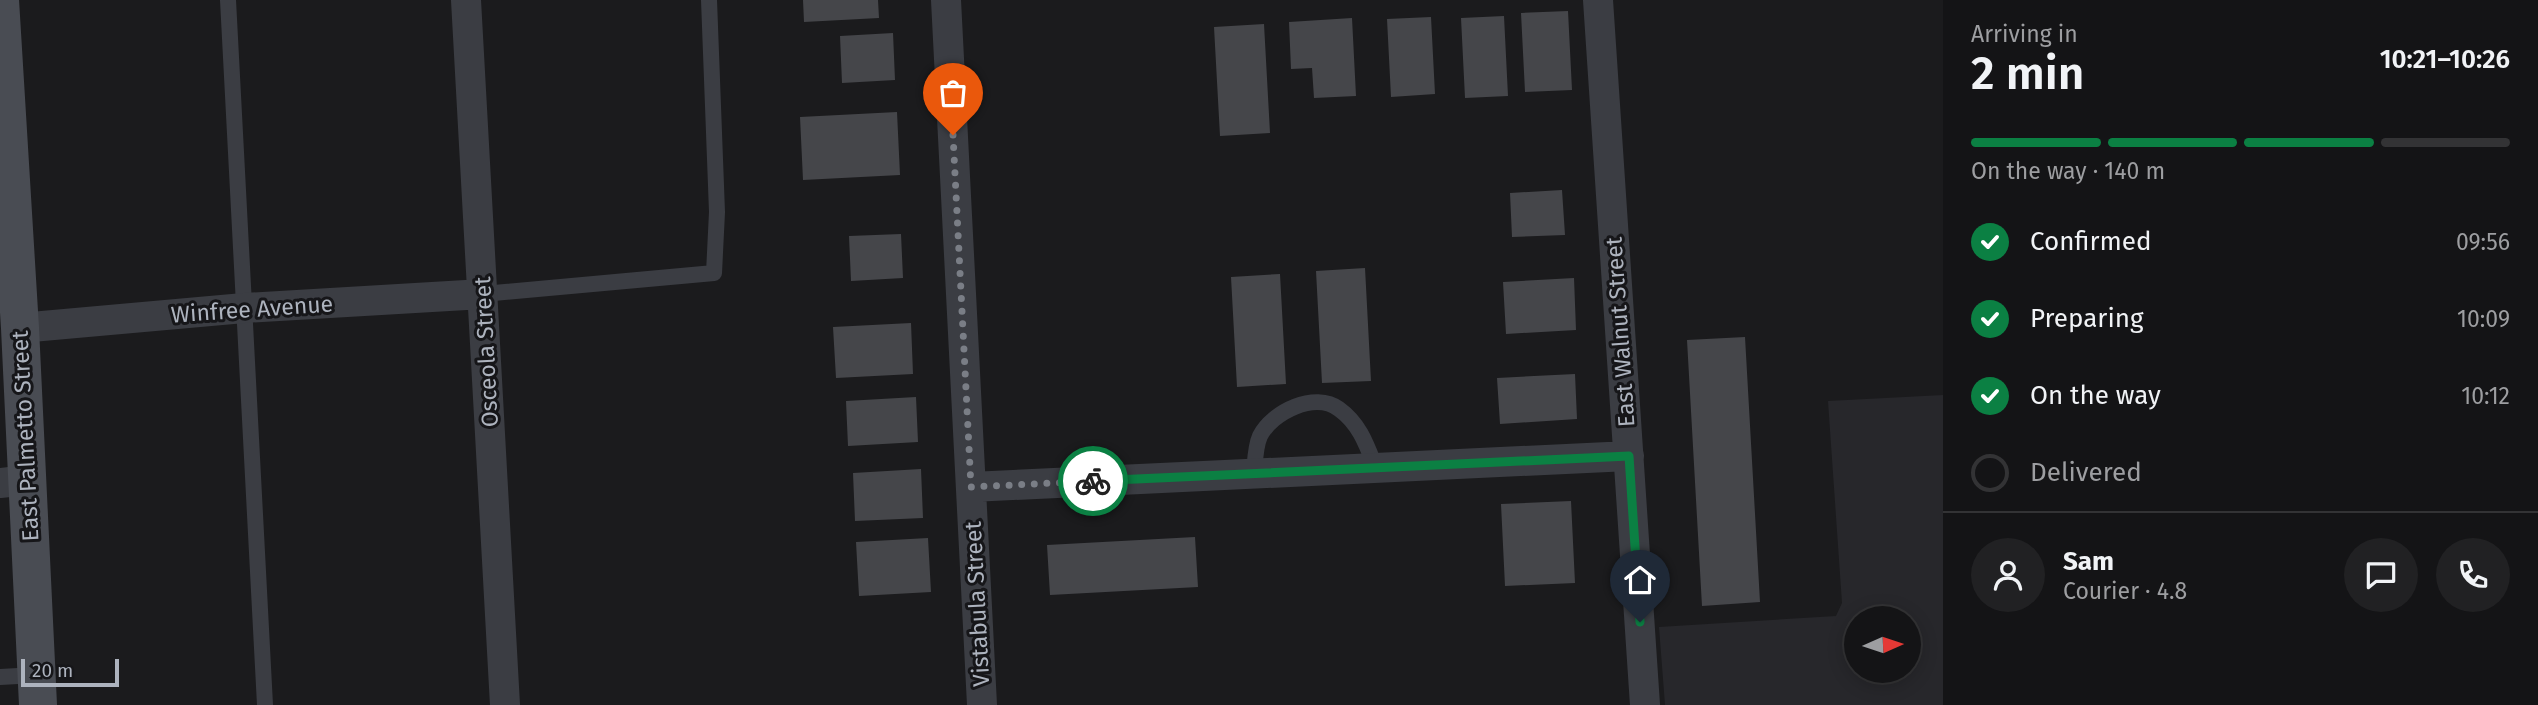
<!DOCTYPE html>
<meta charset="utf-8">
<style>
body{margin:0;font-family:"Fira Sans",sans-serif;background:#212123;color:#f1f3f6;height:100vh;display:flex;flex-direction:column;font-size:26px;white-space:nowrap}
*{box-sizing:border-box;margin:0}
p{font-size:23px;color:#9d9ea1}
.icon{flex:none;width:38px;height:38px;fill:none;stroke:currentColor;stroke-width:2;stroke-linecap:round;stroke-linejoin:round}
.map{position:relative;flex:1;overflow:hidden}
.sheet{display:flex;flex-direction:column;background:#141416;width:595px}
.sheet>*{flex:none}
.needle{width:46px;rotate:87deg}
.tools{position:absolute;left:1844px;top:606px;display:grid;gap:14px}
.tools a{display:grid;place-items:center;width:77px;height:77px;border-radius:50%;background:#141416;box-shadow:0 4px 18px #0003,0 0 0 2px #333335;font-size:35px}
.scale{position:absolute;left:21px;bottom:18px;width:98px;box-sizing:border-box;padding-left:7px;border:4px solid #adb3be;border-top:0;font-size:19px;line-height:24px;white-space:nowrap;color:#adb3be;-webkit-text-stroke:5px #161619;paint-order:stroke}
.pin{position:absolute;display:grid;place-items:center;width:60px;height:60px;color:#fff;margin:-72px -30px;border-radius:50% 50% 50% 0;rotate:-45deg;box-shadow:0 0 7px #0007}
.pin .icon{rotate:45deg}
.courier{position:absolute;display:grid;place-items:center;width:70px;height:70px;margin:-35px;border:5px solid #0b8043;border-radius:50%;background:#fff;color:#222;box-shadow:0 2px 9px #0007}
.headline em{font-style:normal;font-weight:600}
.headline div{display:flex;flex-direction:column-reverse}
.headline{display:flex;align-items:center;justify-content:space-between;height:119px;padding:0 28px}
h1{font-size:46px;font-weight:600;line-height:52px}
.bar{display:grid;grid-template-columns:repeat(4,1fr);gap:10px 7px;align-content:center;height:84px;padding:0 28px}
.bar i{height:9px;border-radius:5px;background:#333335}
.bar .on{background:#0b8043}
.bar p{grid-column:span 4}
.line{display:flex;align-items:center;gap:18px;padding:0 28px;border-top:2px solid #333335}
.line div{flex:1}
.round{display:grid;place-items:center;flex:none;width:74px;height:74px;border-radius:37px;background:#212123}
ol{padding:0 28px;list-style:none}
li{display:flex;align-items:center;gap:21px;height:77px}
li p{margin-inline-start:auto}
li .icon{padding:7px;border-radius:50%;background:#0b8043;color:#fff;stroke-width:4}
li:last-child{color:#9d9ea1}
li i{width:38px;height:38px;border:4px solid #333335;border-radius:50%}
main{display:flex;flex:1;min-height:0}
.map>svg:first-child{display:block}
</style>
<main>
<div class="map">
<svg width="1943" height="705" viewBox="0 0 1943 705">
<rect width="100%" height="100%" fill="#1b1b1d"/>
<path fill="#27272b" fill-rule="evenodd" d="M1943 395V705H1665L1659 627 1836 616 1842 603 1828 401ZM1857 618H1909V670H1857Z"/>
<path fill="#45464a" d="M803 0H878L879 18 804 22Z
M1568 11 1572 90 1525 92 1521 13Z
M1504 16 1508 96 1465 98 1461 18Z
M1431 17 1435 94 1391 97 1387 19Z
M1352 18 1356 96 1314 98 1312 68 1291 69 1289 22Z
M1264 24 1270 133 1220 136 1214 27Z
M893 33 895 80 842 83 840 36Z
M897 112 900 175 803 180 800 117Z
M1562 190 1565 235 1512 237 1510 193Z
M901 234 903 278 851 281 849 236Z
M1365 268 1371 381 1322 383 1316 271Z
M1280 274 1286 384 1237 387 1231 277Z
M1574 278 1576 330 1506 334 1503 282Z
M911 323 913 374 836 378 833 327Z
M1745 337 1760 602 1702 606 1687 340Z
M1575 374 1577 419 1500 424 1497 378Z
M916 397 918 442 848 446 846 401Z
M921 469 923 518 855 521 853 473Z
M1571 501 1575 583 1505 586 1501 504Z
M1195 537 1198 587 1050 595 1047 545Z
M928 538 931 592 859 596 856 542Z"/>
<g fill="none" stroke-linecap="round" stroke-linejoin="round">
<path stroke="#3b3d43" stroke-width="16" d="M228 0 265 705
M483 294 714 273 717 212 709 0
M1254 474C1255 463 1255 447 1260 436 1272 412 1315 391 1339 409 1360 424 1367 446 1376 469
M0 677 36 675"/>
<path stroke="#3b3d43" stroke-width="30" d="M466 0 505 705
M946 0 982 705
M1598 0 1645 705
M20 328 244 308 483 294
M0 483 27 480
M971 487 1629 456"/>
<path stroke="#494c53" stroke-width="38" d="M0 0 20 328 38 705"/>
</g>
<g fill="none" stroke-linecap="round" stroke-linejoin="round">
<path stroke="#7a7e86" stroke-width="7" stroke-dasharray="0 12.6" d="M953 135 971 487 1093 481"/>
<path stroke="#0b8043" stroke-width="9" d="M1093 481 1629 456 1640 622"/>
</g>
<g text-anchor="middle" dominant-baseline="central" stroke-width="6" stroke-linejoin="round" paint-order="stroke">
<g font-size="23" fill="#adb3be" stroke="#161619">
<text transform="translate(252 309) rotate(-4)">Winfree Avenue</text>
<text transform="translate(1620 332) rotate(-94)">East Walnut Street</text>
<text transform="translate(486 352) rotate(-93)">Osceola Street</text>
<text transform="translate(25 436) rotate(-93)">East Palmetto Street</text>
<text transform="translate(977 604) rotate(-93)">Vistabula Street</text>
</g>
</g>
</svg>
<div class="tools">
<a><svg class="needle" viewBox="-14 -14 28 28"><path d="M0-13l5 13h-10z" fill="#e53935"/><path d="M0 13l5-13h-10z" fill="#9d9ea1"/></svg></a>
</div>
<div class="scale">20 m</div>
<div class="pin" style="left:953px;top:135px;background:#ea580c"><svg class="icon" aria-label="bag" viewBox="0 0 24 24"><path d="M5 8h14l-1 12H6zM9 8a3 3 0 0 1 6 0"/></svg></div>
<div class="pin" style="left:1640px;top:622px;background:#1f2937"><svg class="icon" aria-label="home" viewBox="0 0 24 24"><path d="M3 11l9-7 9 7M6 9v11h12V9"/></svg></div>
<div class="courier" style="left:1093px;top:481px"><svg class="icon" aria-label="bike" viewBox="0 0 24 24"><circle cx="6" cy="16" r="4"/><circle cx="18" cy="16" r="4"/><path d="M6 16l4-8h5l3 8M10 8l3 8H6M13 5h3"/></svg></div>
</div>
<section class="sheet">
<div class="headline"><div><h1>2 min</h1><p>Arriving in</p></div><em>10:21–10:26</em></div>
<div class="bar"><i class="on"></i><i class="on"></i><i class="on"></i><i></i><p>On the way · 140 m</p></div>
<ol>
<li><svg class="icon" aria-label="check" viewBox="0 0 24 24"><path d="M5 12l5 5 9-10"/></svg>Confirmed<p>09:56</p></li>
<li><svg class="icon" aria-label="check" viewBox="0 0 24 24"><path d="M5 12l5 5 9-10"/></svg>Preparing<p>10:09</p></li>
<li><svg class="icon" aria-label="check" viewBox="0 0 24 24"><path d="M5 12l5 5 9-10"/></svg>On the way<p>10:12</p></li>
<li><i></i>Delivered</li>
</ol>
<div class="line" style="height:126px"><a class="round"><svg class="icon" aria-label="person" viewBox="0 0 24 24"><circle cx="12" cy="8" r="4"/><path d="M4 21q1-7 8-7t8 7"/></svg></a><div><b>Sam</b><p>Courier · 4.8</p></div><a class="round"><svg class="icon" aria-label="chat" viewBox="0 0 24 24"><path d="M4 5h16v11H9l-5 4z"/></svg></a><a class="round"><svg class="icon" aria-label="phone" viewBox="0 0 24 24"><path d="M5 4h4l2 5-3 2q2 4 5 5l2-3 5 2v4C11 20 4 13 5 4z"/></svg></a></div>
</section>
</main>
